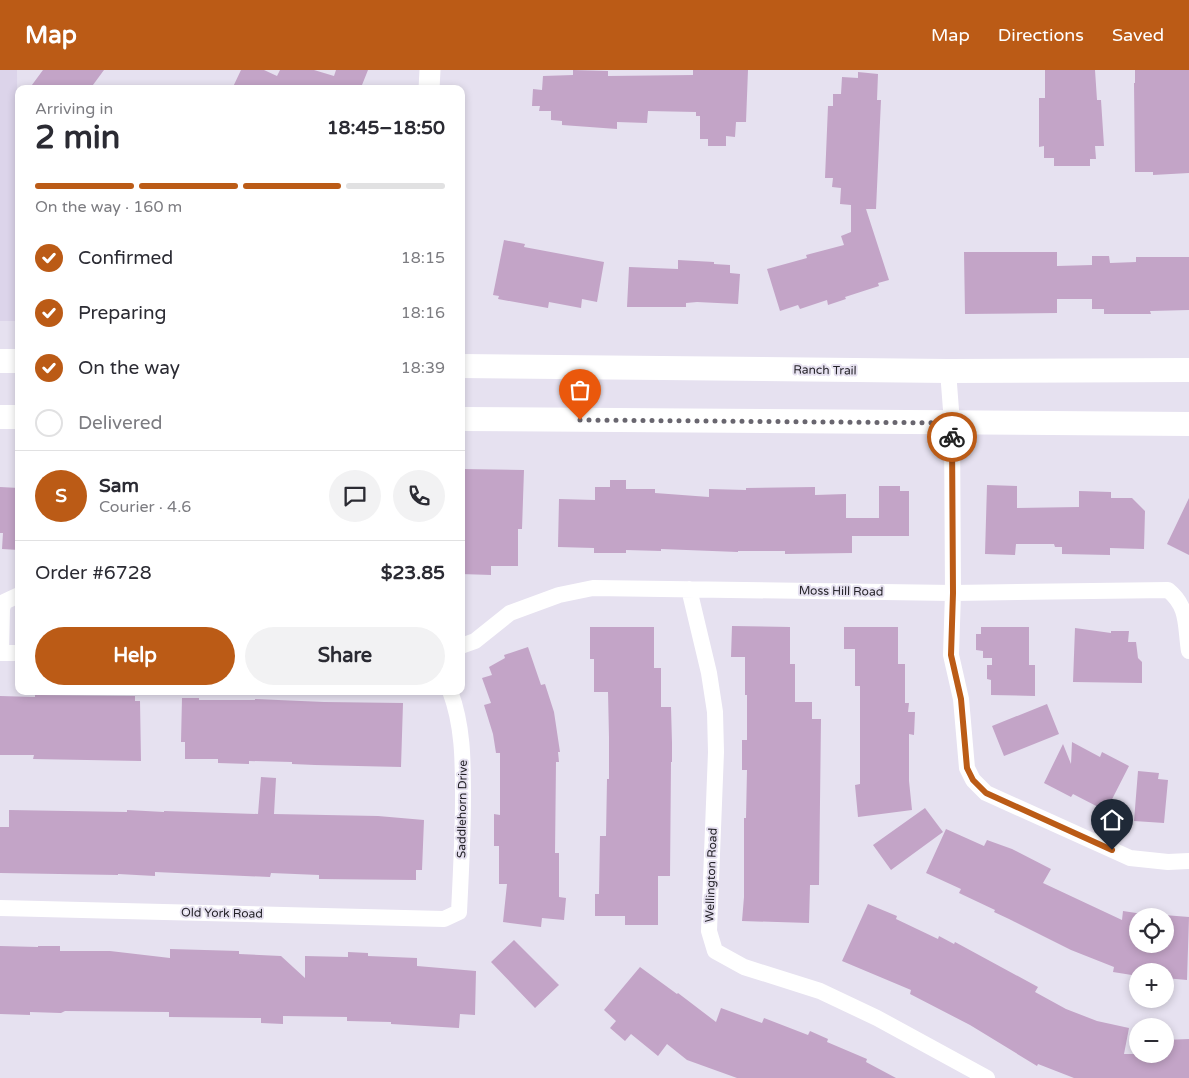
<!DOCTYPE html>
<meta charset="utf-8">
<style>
body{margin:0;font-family:"Varela Round",sans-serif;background:#f2f2f3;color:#2b2b33;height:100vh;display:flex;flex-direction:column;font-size:19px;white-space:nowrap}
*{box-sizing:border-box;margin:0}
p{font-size:16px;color:#7c7c81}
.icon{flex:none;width:28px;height:28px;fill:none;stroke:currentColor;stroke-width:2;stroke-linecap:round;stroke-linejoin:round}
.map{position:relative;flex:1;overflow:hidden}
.details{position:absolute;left:15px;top:15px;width:450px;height:610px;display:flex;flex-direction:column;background:#fff;border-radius:10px;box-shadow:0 2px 8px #0003}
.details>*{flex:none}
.buttons{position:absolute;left:1129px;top:838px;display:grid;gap:10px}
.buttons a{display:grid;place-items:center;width:45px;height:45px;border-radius:50%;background:#fff;box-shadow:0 2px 8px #0003;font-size:25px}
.pin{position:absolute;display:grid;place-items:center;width:42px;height:42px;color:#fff;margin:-51px -21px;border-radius:50% 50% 50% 0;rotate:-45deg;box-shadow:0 0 5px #0007}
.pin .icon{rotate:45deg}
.courier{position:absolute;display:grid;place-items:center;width:50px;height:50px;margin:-25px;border:4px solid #bb5b16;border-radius:50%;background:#fff;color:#222;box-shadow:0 1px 6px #0007}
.headline em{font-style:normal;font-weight:800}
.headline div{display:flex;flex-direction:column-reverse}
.headline{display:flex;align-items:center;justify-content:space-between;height:85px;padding:0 20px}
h1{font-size:32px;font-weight:800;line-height:38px}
.bar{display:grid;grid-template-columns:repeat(4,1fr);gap:8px 5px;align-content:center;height:60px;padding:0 20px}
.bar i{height:6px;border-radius:4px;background:#e1e1e2}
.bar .selected{background:#bb5b16}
.bar p{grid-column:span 4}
.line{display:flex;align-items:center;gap:12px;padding:0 20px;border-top:1px solid #e1e1e2}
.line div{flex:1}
.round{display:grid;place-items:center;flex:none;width:52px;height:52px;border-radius:26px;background:#f2f2f3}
ol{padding:0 20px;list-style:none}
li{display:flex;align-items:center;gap:15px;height:55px}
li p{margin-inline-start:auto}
li .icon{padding:5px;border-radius:50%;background:#bb5b16;color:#fff;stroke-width:4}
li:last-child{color:#7c7c81}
li i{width:28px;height:28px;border:2px solid #e1e1e2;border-radius:50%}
.cta{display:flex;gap:10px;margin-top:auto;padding:10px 20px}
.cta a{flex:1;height:58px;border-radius:30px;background:#bb5b16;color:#fff;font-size:20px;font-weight:800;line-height:58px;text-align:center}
.cta a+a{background:#f2f2f3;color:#2b2b33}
header{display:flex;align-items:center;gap:30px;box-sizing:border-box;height:70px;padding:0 25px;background:#bb5b16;color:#fff}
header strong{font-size:24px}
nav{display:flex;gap:28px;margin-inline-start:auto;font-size:18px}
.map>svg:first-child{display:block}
</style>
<header>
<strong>Map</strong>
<nav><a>Map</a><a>Directions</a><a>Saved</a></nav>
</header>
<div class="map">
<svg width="1189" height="1008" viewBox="0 0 1189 1008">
<rect width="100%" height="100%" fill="#e6e1f0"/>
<path fill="#dcd4ea" d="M0 0H17L18 251H0Z"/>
<path fill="#c3a4c7" d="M43 0H104L90 19H29Z
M241 0H264L277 6 280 0H314L334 6 336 0H368L362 15V19H232Z
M573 0 608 1V6L693 5V0H748L746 52H736L735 67 726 66V76H708V69H700V46H696V42L648 41 647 53 617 52V59L562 55V51L551 50V41H539L540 36H532L533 19 542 20 543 6 573 5Z
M1045 0H1095L1097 30H1101L1104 76H1095L1096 89H1090V96H1054V88H1044V76L1039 77V28H1045Z
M1135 0H1189V103L1153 105V102H1135L1134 13H1135Z
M858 2 878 4 877 30H881L876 139H866L889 210 878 213 879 216 845 227 846 229 828 235 827 230 800 239 798 235 780 241 767 199 807 188 806 185 844 175 841 166 851 162V135L840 134 841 118 832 117 833 108H825L828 36H833V24H841L842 7 858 8Z
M504 170 525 174 524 177 604 192 597 232 582 229 581 238 549 232 548 238 498 229 499 226 493 225Z
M964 182H1057V196L1092 195V186H1109L1110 193 1136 192V187H1189V240L1150 241 1151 244H1104V239H1092V229H1057V243L965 244Z
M678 190 714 192V194L730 195V203L740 204 738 234 697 232 686 233V237H627L629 197 678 199Z
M461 399 524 400 522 459H518V496H491V505L461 504Z
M610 410H626V419H655V423L709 427V419L746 420V418L815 417V425L846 424V448H879V416H900V421H909V466H852V483L785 484V481H738V482L661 479V481L626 480V483H594V478L558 477 559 429 595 430V417H610Z
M987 415 1017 416V438L1079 437V421L1111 422V428H1132L1145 441 1144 479 1110 478V485L1062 484V477H1055L1054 474H1016L1015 485 985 484Z
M0 417 19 418V480L2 479 3 463H0Z
M1189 428V485L1167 474Z
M732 556 790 557V594H795V632H812V649H821L819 815H810L809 853 742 851 744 827V748H746L747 700H742V670H747V625H745V587H731Z
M590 557H654V598H661V637H671L672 673V692H671L670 806H658V855H625V846H595V824H599L600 766H606L607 709H609V667L608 622H594V589H590Z
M844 557H898V594H905V633H909L908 642H915L914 665 909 664V711L912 740 858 747 855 715 860 714V616H855V579H844Z
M981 557H1029V595H1035V626L991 625V610L987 609V595H992V588H983V581L976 580V564H981Z
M1075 558 1111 563V561H1129L1128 572H1136L1138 588 1142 592V613L1073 612Z
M528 577 541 615 545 614 554 642 560 682H558L559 692H556L555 783H559V827L566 828 564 850 542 848 541 857 503 852 507 814H499V776H494V744L500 745V683H496L493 664 484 635 491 633 482 608 492 605 489 597 505 588 504 585Z
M35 625 135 626V631H140L141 691 33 689 34 685H0V626L35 627Z
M182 628H199V630H255V629L324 632 403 633 401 697 315 695 292 694V692L249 691V694L218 693V689H185V672H181Z
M1047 634 1059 664 1004 686 992 656Z
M1072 672 1100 687 1102 682 1129 696 1106 741 1073 724 1071 727 1044 713 1063 674 1071 694Z
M1138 701 1159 703 1158 709 1168 710 1164 753 1134 751Z
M261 707 276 708 274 744 378 746 424 750 422 800H416V810L319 809V805L271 803 270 807 155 802V806L118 804V805L0 803V757H9V740L127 742V740L164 742V741L258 744Z
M925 738 943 762 891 800 873 775Z
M946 759 984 776 987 770 1012 779 1051 799 1043 813 1122 850 1123 841 1156 846H1138V874H1165L1164 845 1189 847 1187 910 1165 908V901H1138V906L1113 902 1114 897 1071 880 1009 849 994 842 995 840 959 823 961 819 926 803Z
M868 834 897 846 896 849 938 869 939 866 954 874 955 872 1038 917 1035 922 1066 939 1097 951 1129 958 1124 984H1165V970L1189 969V1008H1074L1038 994 1037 996 970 955 910 924 911 920 842 891Z
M514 870 559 915 535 938 491 892Z
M0 876 38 877V876H60V881H110L170 888V879L239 881V884L281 886 305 908V886L348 887V882L368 883V886L417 888V896L476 901 475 945 460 944 459 958 391 954V952L347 951V947L283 946V954L261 953V948L169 947V942L65 941 61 943 30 942V945L0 944Z
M640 897 677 924 678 923 716 952 721 938 762 953 764 948 808 965 810 961 828 969 827 972 867 989 866 992 896 1008H737L687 990 667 974 658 986 631 964 625 971 610 958 616 951 604 940Z"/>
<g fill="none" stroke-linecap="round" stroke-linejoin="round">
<path stroke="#fff" stroke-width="16" d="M948 301 952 353 953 523 951 585 961 629 967 698 973 710 986 723 1130 788 1168 792 1189 791
M689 519 709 603 715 642 716 682 709 861 715 881 744 897 820 921 877 948 987 1008
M461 576 475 571 510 543 559 525 593 518 953 523 1168 520C1189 537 1185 556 1189 581
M0 583H19
M1 583 2 539 4 532 19 525
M0 838 444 849 459 842C461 803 463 765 463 727 463 691 463 655 450 621"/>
<path stroke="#fff" stroke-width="21" d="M429 19 430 0"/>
<path stroke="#fff" stroke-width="24" d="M0 291H19
M461 296 948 301 1189 300
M0 347H19
M461 349 1189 354"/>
</g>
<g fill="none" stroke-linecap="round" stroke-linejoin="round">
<path stroke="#69666f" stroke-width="5" stroke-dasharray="0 9" d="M580 350 952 353V367"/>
<path stroke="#bb5b16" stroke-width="6" d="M952 367 953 523 951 585 961 629 967 698 973 710 986 723 1112 780"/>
</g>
<g text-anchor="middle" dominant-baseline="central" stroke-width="4" stroke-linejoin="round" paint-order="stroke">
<g font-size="12" fill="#252329" stroke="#e6e1f0">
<text transform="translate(825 300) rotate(1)">Ranch Trail</text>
<text transform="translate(841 521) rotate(1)">Moss Hill Road</text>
<text transform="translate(462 739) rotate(-89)">Saddlehorn Drive</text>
<text transform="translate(711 805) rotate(-88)">Wellington Road</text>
<text transform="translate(222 843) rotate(1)">Old York Road</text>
</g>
</g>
</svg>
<div class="buttons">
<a><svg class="icon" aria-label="locate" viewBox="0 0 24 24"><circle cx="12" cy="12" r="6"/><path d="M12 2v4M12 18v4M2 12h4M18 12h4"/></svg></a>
<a>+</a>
<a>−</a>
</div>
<div class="pin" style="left:580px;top:350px;background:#ea580c"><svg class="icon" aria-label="bag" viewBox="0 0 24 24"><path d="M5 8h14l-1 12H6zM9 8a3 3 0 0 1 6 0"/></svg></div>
<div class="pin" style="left:1112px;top:780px;background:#1f2937"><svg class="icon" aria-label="home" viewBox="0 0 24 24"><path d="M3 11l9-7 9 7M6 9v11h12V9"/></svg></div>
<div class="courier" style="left:952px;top:367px"><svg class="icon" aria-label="bike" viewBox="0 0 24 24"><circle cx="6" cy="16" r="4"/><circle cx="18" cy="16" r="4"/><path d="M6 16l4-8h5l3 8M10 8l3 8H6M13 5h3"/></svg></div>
<section class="details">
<div class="headline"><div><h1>2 min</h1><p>Arriving in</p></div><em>18:45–18:50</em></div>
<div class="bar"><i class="selected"></i><i class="selected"></i><i class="selected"></i><i></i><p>On the way · 160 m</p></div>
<ol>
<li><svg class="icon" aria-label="check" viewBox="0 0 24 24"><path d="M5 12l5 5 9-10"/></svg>Confirmed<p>18:15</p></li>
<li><svg class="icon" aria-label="check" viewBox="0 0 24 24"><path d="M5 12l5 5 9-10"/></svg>Preparing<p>18:16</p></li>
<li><svg class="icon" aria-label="check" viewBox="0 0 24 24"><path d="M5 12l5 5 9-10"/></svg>On the way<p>18:39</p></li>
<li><i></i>Delivered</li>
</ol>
<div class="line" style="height:90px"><b class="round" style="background:#bb5b16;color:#fff">S</b><div><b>Sam</b><p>Courier · 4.6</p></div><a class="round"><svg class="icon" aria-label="chat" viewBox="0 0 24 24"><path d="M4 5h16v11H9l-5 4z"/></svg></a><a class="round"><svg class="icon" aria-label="phone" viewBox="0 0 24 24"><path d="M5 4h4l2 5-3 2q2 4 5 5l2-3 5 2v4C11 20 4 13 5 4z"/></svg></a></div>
<div class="line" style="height:65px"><div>Order #6728</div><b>$23.85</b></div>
<div class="cta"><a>Help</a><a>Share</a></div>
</section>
</div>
